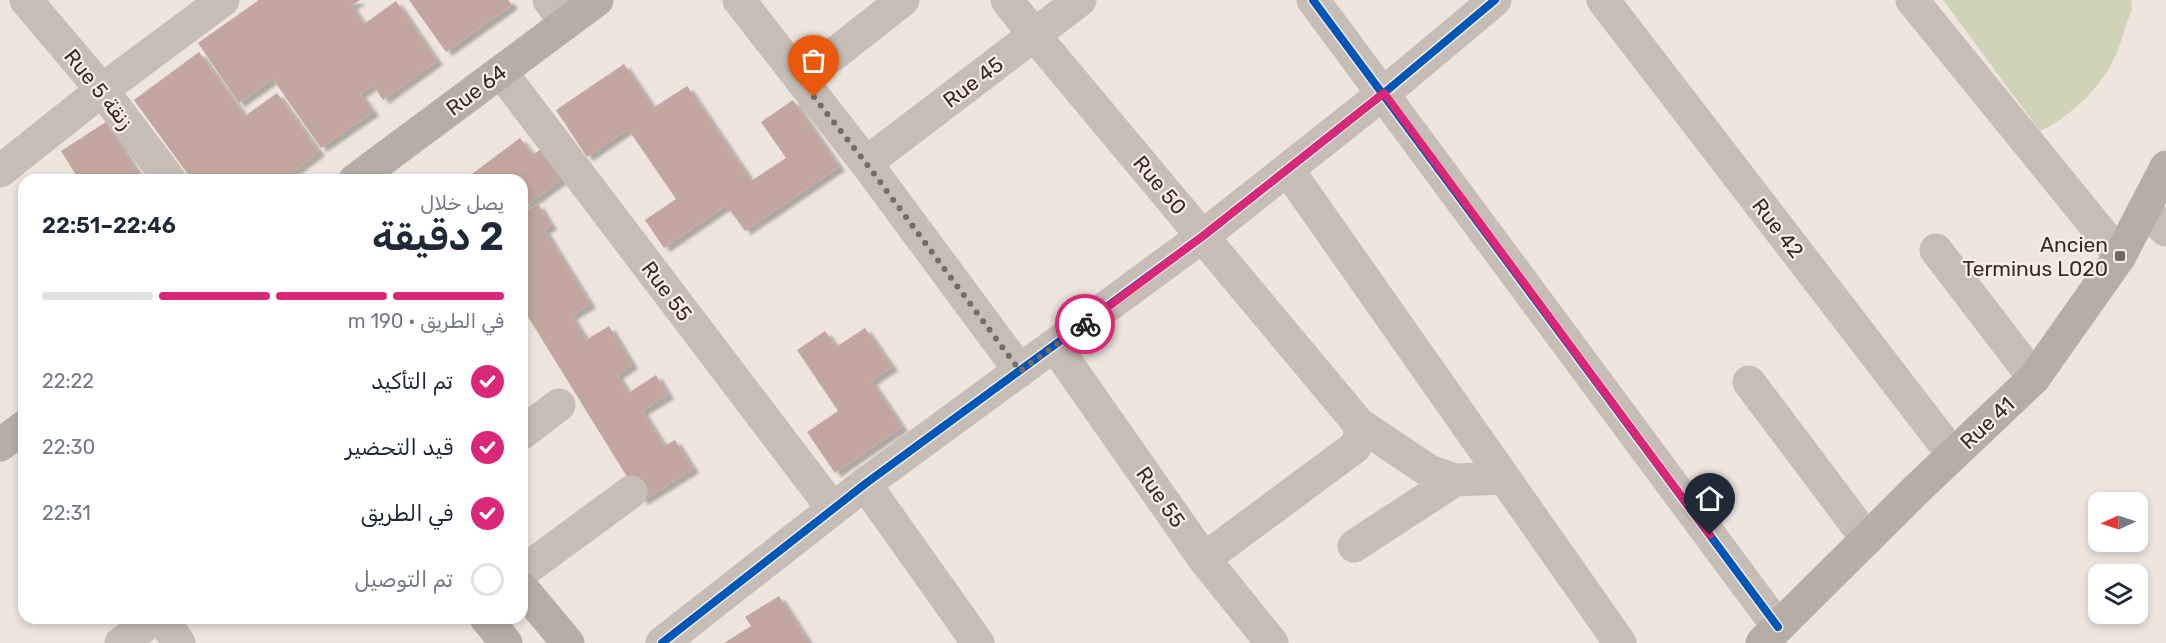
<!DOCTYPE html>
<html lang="ar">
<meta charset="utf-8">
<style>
body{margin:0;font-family:Rubik,"Noto Sans Arabic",sans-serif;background:#f2f2f3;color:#1f2937;direction:rtl;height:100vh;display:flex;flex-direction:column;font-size:22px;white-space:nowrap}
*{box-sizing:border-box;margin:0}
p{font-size:20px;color:#747a83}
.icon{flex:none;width:33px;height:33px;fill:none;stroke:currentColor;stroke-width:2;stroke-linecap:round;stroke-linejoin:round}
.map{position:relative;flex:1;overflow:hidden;direction:ltr}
.drawer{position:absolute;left:18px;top:174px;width:510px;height:450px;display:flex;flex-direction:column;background:#fff;border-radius:18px;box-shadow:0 3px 9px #0003;direction:rtl}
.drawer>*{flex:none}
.needle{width:39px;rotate:267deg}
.tools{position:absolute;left:2088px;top:492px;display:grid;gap:12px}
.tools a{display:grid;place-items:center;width:60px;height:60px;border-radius:12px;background:#fff;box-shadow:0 3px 9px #0003;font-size:30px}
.pin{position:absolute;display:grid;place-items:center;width:51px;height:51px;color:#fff;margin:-62px -26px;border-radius:50% 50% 50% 0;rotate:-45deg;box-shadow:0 0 6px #0007}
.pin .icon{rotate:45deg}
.courier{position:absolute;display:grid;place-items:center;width:60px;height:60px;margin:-30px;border:4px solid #db2777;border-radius:50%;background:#fff;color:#222;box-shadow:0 2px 8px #0007}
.overview em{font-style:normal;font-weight:600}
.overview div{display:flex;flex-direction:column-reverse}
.overview{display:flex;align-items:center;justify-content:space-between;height:102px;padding:0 24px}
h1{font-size:39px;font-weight:600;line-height:45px}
.bar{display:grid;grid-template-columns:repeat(4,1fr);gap:9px 6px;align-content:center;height:72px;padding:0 24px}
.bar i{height:8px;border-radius:4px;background:#e0e1e3}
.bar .selected{background:#db2777}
.bar p{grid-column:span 4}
ol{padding:0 24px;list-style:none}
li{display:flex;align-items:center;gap:18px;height:66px}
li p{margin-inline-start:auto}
li .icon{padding:6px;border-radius:50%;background:#db2777;color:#fff;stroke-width:4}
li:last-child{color:#747a83}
li i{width:33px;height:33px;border:3px solid #e0e1e3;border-radius:50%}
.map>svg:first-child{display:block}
</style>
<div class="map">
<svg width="2166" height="643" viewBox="0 0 2166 643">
<defs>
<filter id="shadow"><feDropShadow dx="6" dy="4" stdDeviation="1.5" flood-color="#0004"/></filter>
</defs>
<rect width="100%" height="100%" fill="#ede5de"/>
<path fill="#d0d3b7" d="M1943 0H2131L2132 9C2125 26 2121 45 2113 61 2099 90 2068 118 2040 131Z"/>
<path fill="#c2a69f" filter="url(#shadow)" d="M259 0H360L351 6 364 24 396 1 437 61 383 100 373 85 360 94 373 112 321 148 273 79 239 103 198 43Z
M409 0H508L512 5 446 52Z
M199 52 245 116 277 93 319 152 282 180H192L134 100Z
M624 64 653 108 687 86 751 181 786 158 761 122 793 100 839 167 745 231 730 210 728 212 725 206 664 248 645 220 676 199 628 129 587 157 556 110Z
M106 122 142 180H79L61 151Z
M520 138 533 155 544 147 566 176 522 209V180H464Z
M538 204 551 226 544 230 590 304 571 316 586 340 609 326 632 365 617 375 628 393 656 375 668 395 642 411 664 446 675 440 693 469 642 501 522 307V213Z
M865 328 892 367 871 381 902 427 835 473 807 432 838 411 797 350 825 331 836 347Z
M779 596 809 643H724L751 626 745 617Z"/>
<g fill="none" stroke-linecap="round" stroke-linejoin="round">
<path stroke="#c6bdb7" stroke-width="33" d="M26 0 102 90 170 180
M549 0 566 23
M739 0 866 163 1020 371
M1007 0 1035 36 1359 424 1429 471 1455 480 1504 478
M1313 0 1778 627
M1603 0 1953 455
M1912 0 2120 256
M501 72 833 509
M801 80 903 0
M866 163 1080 0
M1288 170 1620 643
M0 171 102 90 223 0
M2144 209 2166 230
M1936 250 2034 378
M1055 346 1204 559 1272 643
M1749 382 1867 539
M522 433 559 405
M865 484 978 643
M1354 546 1455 480
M1204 559 1355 447 1360 437 1359 424
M522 572 631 492
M162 618 179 643
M121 643 155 618
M662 643 865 484 1203 236 1384 93 1495 0"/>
<path stroke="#b7ada8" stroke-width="33" d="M355 180 597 0
M0 445 24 427
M522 588 568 643
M486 618 506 643
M1762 643 1916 490 2034 378 2120 256 2166 167"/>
<g stroke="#fbefe5" stroke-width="11">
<path id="cycleway" d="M1313 0 1778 627
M662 643 865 484 1203 236 1384 93 1495 0"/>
</g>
<use href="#cycleway" stroke="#0057b8" stroke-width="8"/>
</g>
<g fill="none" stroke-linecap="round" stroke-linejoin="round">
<path stroke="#776b66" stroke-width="6" stroke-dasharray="0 10.8" d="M814 97 866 163 1020 371 1085 324"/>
<path stroke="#db2777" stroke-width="8" d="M1085 324 1203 236 1384 93 1710 535"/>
</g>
<rect fill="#776b66" stroke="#fbefe5" stroke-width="2" x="2114" y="250" width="12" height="12" rx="3"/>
<g text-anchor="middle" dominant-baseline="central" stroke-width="4.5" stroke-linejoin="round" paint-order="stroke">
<g font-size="21" fill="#372a26" stroke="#fbefe5">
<text transform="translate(973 82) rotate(-37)">Rue 45</text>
<text transform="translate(99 89) rotate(51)">Rue 5 زنقة</text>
<text transform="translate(476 90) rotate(-37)">Rue 64</text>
<text transform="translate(1160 185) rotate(50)">Rue 50</text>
<text transform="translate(1778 228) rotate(52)">Rue 42</text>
<text transform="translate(667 291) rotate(53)">Rue 55</text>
<text transform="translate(1987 423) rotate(-43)">Rue 41</text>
<text transform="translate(1161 497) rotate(55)">Rue 55</text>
</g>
<g font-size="21" fill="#372a26" stroke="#fbefe5" text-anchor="end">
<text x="2108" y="244">Ancien<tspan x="2108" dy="24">Terminus L020</tspan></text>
</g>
</g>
</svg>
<div class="tools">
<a><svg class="needle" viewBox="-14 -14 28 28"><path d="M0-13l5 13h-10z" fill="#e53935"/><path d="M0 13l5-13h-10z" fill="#747a83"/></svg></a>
<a><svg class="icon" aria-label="layers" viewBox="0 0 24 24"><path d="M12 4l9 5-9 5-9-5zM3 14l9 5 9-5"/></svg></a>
</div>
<div class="pin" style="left:814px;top:97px;background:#ea580c"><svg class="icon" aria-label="bag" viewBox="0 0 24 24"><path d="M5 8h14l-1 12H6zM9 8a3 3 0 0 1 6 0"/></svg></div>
<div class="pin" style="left:1710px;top:535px;background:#1f2937"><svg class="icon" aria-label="home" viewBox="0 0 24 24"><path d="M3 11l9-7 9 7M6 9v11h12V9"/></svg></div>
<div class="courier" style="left:1085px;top:324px"><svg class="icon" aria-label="bike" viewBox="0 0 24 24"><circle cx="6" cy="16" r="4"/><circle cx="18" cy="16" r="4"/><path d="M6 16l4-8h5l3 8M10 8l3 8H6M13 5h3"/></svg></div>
<section class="drawer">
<div class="overview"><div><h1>2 دقيقة</h1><p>يصل خلال</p></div><em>22:46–22:51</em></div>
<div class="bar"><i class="selected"></i><i class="selected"></i><i class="selected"></i><i></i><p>في الطريق · 190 m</p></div>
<ol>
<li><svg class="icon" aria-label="check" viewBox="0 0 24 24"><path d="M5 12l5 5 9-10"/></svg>تم التأكيد<p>22:22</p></li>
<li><svg class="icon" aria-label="check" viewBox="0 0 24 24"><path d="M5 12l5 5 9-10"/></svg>قيد التحضير<p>22:30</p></li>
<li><svg class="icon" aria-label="check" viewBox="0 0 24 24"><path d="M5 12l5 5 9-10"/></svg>في الطريق<p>22:31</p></li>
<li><i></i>تم التوصيل</li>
</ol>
</section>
</div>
